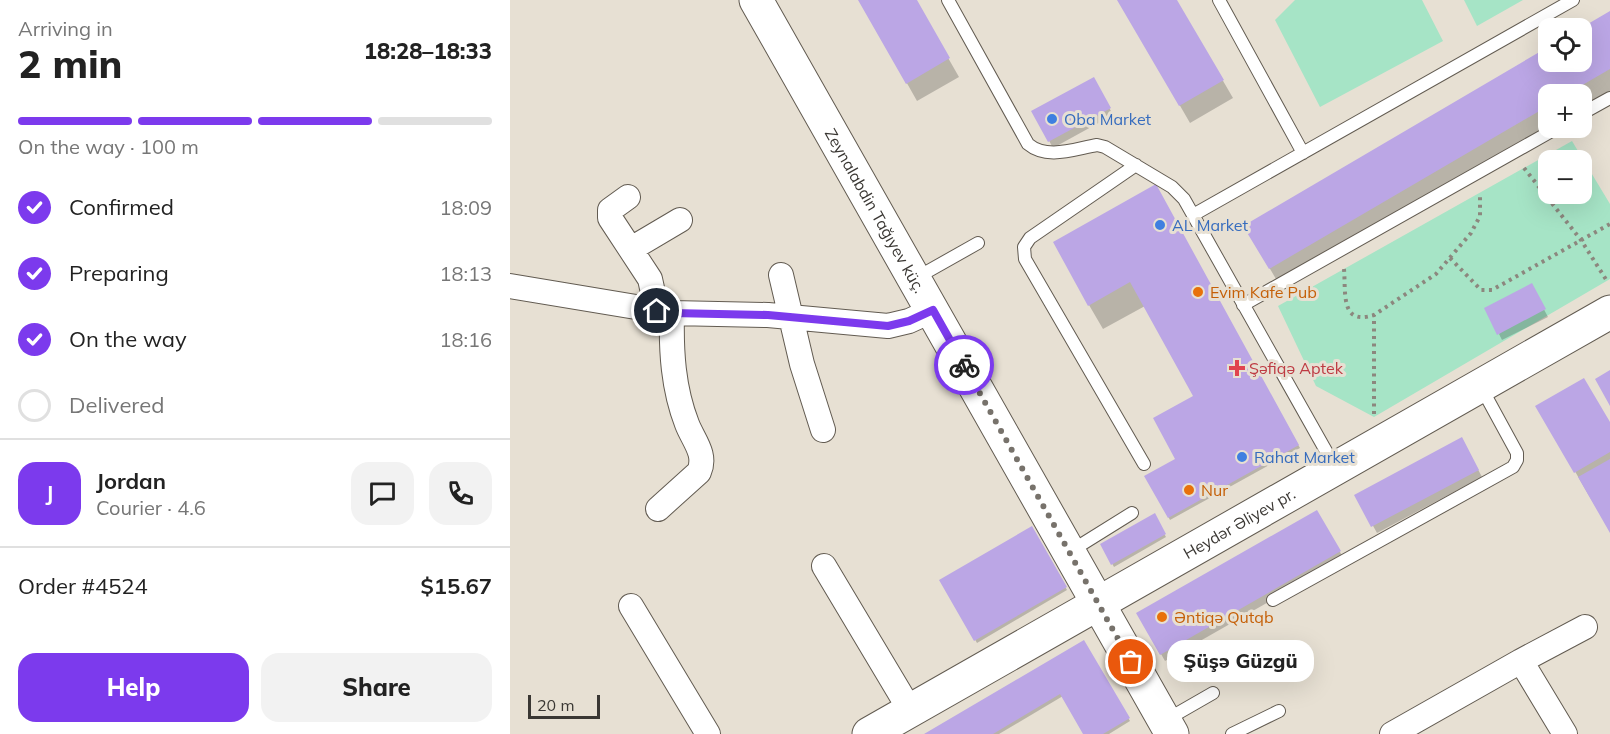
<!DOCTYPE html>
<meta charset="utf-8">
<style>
body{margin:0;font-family:Mulish,sans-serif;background:#f2f2f2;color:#222;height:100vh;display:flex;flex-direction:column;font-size:22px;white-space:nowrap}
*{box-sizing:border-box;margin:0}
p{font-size:20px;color:#767676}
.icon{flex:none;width:33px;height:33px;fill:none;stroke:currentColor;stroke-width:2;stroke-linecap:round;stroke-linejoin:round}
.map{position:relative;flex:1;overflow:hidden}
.details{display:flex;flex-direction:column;background:#fff;width:510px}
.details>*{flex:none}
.fabs{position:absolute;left:1028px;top:18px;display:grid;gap:12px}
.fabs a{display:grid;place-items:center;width:54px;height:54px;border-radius:12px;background:#fff;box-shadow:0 6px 24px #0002;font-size:30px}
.scale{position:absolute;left:18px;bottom:15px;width:72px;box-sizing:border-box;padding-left:6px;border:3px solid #3a3733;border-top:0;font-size:16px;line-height:21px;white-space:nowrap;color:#3a3733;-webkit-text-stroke:4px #e7e0d3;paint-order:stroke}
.pin{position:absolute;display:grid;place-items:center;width:51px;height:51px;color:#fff;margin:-26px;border:3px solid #fff;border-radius:50%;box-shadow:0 2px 6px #0007}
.courier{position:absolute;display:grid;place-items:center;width:60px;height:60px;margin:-30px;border:4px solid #7c3aed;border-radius:50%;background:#fff;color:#222;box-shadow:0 2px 8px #0007}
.bubble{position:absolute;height:42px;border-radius:18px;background:#fff;box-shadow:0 6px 24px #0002;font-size:20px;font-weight:800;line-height:42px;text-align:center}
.headline em{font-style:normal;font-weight:800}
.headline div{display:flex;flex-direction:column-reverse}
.headline{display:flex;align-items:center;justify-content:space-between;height:102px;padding:0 18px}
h1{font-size:39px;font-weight:800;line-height:45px}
.bar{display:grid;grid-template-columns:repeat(4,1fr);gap:9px 6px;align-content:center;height:72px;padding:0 18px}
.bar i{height:8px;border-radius:4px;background:#e0e0e0}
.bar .active{background:#7c3aed}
.bar p{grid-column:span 4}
.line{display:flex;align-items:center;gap:15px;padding:0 18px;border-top:2px solid #e0e0e0}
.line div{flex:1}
.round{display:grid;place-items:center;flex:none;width:63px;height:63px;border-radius:18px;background:#f2f2f2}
ol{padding:0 18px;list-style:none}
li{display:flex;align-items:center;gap:18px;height:66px}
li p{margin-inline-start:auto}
li .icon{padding:6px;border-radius:50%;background:#7c3aed;color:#fff;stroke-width:4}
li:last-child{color:#767676}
li i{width:33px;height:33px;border:3px solid #e0e0e0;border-radius:50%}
.button{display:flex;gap:12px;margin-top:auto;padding:12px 18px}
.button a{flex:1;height:69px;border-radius:18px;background:#7c3aed;color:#fff;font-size:24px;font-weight:800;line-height:69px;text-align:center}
.button a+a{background:#f2f2f2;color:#222}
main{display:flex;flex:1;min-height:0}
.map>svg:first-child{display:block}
</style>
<main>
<section class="details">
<div class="headline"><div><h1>2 min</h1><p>Arriving in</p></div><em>18:28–18:33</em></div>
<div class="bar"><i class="active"></i><i class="active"></i><i class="active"></i><i></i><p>On the way · 100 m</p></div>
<ol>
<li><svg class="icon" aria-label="check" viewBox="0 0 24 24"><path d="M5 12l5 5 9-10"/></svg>Confirmed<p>18:09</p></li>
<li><svg class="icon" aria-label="check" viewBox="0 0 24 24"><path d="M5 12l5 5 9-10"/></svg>Preparing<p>18:13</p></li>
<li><svg class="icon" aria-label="check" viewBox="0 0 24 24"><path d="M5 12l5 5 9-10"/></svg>On the way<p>18:16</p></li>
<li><i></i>Delivered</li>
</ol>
<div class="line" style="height:108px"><b class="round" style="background:#7c3aed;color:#fff">J</b><div><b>Jordan</b><p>Courier · 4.6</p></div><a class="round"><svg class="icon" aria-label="chat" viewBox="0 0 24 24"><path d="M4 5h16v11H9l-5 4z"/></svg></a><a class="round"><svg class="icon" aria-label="phone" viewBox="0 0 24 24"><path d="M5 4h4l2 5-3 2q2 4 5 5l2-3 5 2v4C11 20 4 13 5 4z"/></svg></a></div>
<div class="line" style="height:78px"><div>Order #4524</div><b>$15.67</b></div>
<div class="button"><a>Help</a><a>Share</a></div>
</section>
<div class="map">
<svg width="1100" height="734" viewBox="0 0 1100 734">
<rect width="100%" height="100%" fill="#e7e0d3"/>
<path fill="#a6e4c6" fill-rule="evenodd" d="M785 0H912L933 41 810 107 765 20Z
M954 0H1013L967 26Z
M1062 141 1100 204V279L864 417 806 386 768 306ZM1038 160H1071V194H1038Z"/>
<path fill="#0003" d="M350 0H405L449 77 407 101Z
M609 0H666L723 98 680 123Z
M1100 12V93L1071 110V94H1038V128L770 286 735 226 1038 49V62H1071V29Z
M584 79 603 115 543 148 523 111Z
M645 186 790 448 660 520 636 476 667 459 685 396 635 306 593 329 579 305Z
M1021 285 1038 317 992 340 989 334Z
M1028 407 1100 425V530L1078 494Z
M952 439 972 477 867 533 846 495Z
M807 512 834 559 655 661 628 614Z
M644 516 656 537 604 567 592 545Z
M522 528 557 590 467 643 431 580Z
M574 642 620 721 599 734H575L553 696 489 734H417Z"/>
<path fill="#bba6e5" d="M348 0H407L440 58 396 84Z
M607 0H667L714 80 669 106Z
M1100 11V69L1057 94H1038V106L759 269 733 226 1038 47V62H1071V28Z
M584 77 601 108 538 142 521 111Z
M646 184 789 445 658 518 634 476 665 459 643 418 683 396 620 282 578 306 543 242Z
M1022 283 1036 309 987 335 974 308Z
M1100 370V406L1085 379Z
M1074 378 1100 422V452L1064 473 1025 406Z
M952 437 969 470 861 527 844 495Z
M1100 459V533L1068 477Z
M807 510 831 551 650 655 626 613Z
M645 513 656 534 601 565 590 544Z
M522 526 557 587 464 641 429 580Z
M574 640 620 718 593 734H573L550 694 483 734H414Z"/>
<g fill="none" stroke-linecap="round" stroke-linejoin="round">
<g stroke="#625b51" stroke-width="14">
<path id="lane" d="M438 0 518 144C537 160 564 149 587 145L595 147 662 187 674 199 825 467
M709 0 793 153
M1071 114 1100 98
M626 165 520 238 514 247 515 259 634 464
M683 215 1063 0
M406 278 468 243
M733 305 1047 128
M561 551 622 513
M763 600 1003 467 1007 460V453L971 387
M656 720 703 693
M722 734 769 711"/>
</g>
<g stroke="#625b51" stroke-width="26">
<path id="street" d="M118 197 100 210V218L140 279 147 311
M121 249 170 220
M271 275 292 364 313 430
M0 286 162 313 258 315 378 326 399 321 423 310
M148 509 189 472C197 454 183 440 177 424 163 388 161 351 162 313
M314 566 400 710
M121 606 198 734
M1011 661 1055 734
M882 734 1011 661 1075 627"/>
</g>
<g stroke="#625b51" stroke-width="35">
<g id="secondary">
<path id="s1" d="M246 0 662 734"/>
<path id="s2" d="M359 734 1100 312"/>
</g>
</g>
<path stroke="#8c877e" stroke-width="4" stroke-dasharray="3 4.5" stroke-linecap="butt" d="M1014 168 1071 240 1097 281
M940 258 971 290H982L1100 224
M834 269C836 293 830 326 864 315L926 274 961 233 970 216V193
M864 414V315"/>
<use href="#lane" stroke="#fff" stroke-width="12"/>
<use href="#street" stroke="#fff" stroke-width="24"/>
<use href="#secondary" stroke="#fff" stroke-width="33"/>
</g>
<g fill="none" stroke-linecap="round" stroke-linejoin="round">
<path stroke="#77726b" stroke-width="6" stroke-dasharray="0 10.8" d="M454 365 621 662"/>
<path stroke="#7c3aed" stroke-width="8" d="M147 311 162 313 258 315 378 326 399 321 423 310 454 365"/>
</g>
<g fill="#3f7fe0" stroke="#e7e0d3" stroke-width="2">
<circle cx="542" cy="119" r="6"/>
<circle cx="650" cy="225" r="6"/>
<circle cx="732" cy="457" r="6"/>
</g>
<g fill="#e8710a" stroke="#e7e0d3" stroke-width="2">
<circle cx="688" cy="292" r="6"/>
<circle cx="679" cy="490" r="6"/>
<circle cx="652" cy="617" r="6"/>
</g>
<path fill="#e0444e" stroke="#e7e0d3" stroke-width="2" d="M724 359h6v6h6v6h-6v6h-6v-6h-6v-6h6z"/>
<g text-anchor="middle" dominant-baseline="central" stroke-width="6" stroke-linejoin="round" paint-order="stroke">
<g font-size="16" fill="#366cbe" stroke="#e7e0d3" text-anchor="start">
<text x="554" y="119">Oba Market</text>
<text x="662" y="225">AL Market</text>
<text x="744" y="457">Rahat Market</text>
</g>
<g font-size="16" fill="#3a3733" stroke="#e7e0d3">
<text stroke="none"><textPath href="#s1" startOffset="242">Zeynalabdin Tağıyev küç.</textPath></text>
<text stroke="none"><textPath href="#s2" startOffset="426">Heydər Əliyev pr.</textPath></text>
</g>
<g font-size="16" fill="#c56008" stroke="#e7e0d3" text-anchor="start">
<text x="700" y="292">Evim Kafe Pub</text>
<text x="691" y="490">Nur</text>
<text x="664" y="617">Əntiqə Qutqb</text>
</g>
<g font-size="16" fill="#be3a42" stroke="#e7e0d3" text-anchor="start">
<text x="739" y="368">Şəfiqə Aptek</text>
</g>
</g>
</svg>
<div class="fabs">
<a><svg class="icon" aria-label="locate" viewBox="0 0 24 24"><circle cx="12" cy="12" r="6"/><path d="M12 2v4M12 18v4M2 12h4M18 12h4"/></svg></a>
<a>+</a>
<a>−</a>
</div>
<div class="scale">20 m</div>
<div class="pin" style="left:621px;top:662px;background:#ea580c"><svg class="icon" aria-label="bag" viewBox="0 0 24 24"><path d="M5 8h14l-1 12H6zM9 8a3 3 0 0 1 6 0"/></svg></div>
<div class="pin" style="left:147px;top:311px;background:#1f2937"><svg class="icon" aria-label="home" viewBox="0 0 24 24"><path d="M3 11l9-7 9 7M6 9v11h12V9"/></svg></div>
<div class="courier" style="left:454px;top:365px"><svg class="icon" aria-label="bike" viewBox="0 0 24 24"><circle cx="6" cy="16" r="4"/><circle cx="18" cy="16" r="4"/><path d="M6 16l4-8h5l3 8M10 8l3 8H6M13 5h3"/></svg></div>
<div class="bubble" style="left:657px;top:640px;width:147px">Şüşə Güzgü</div>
</div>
</main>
